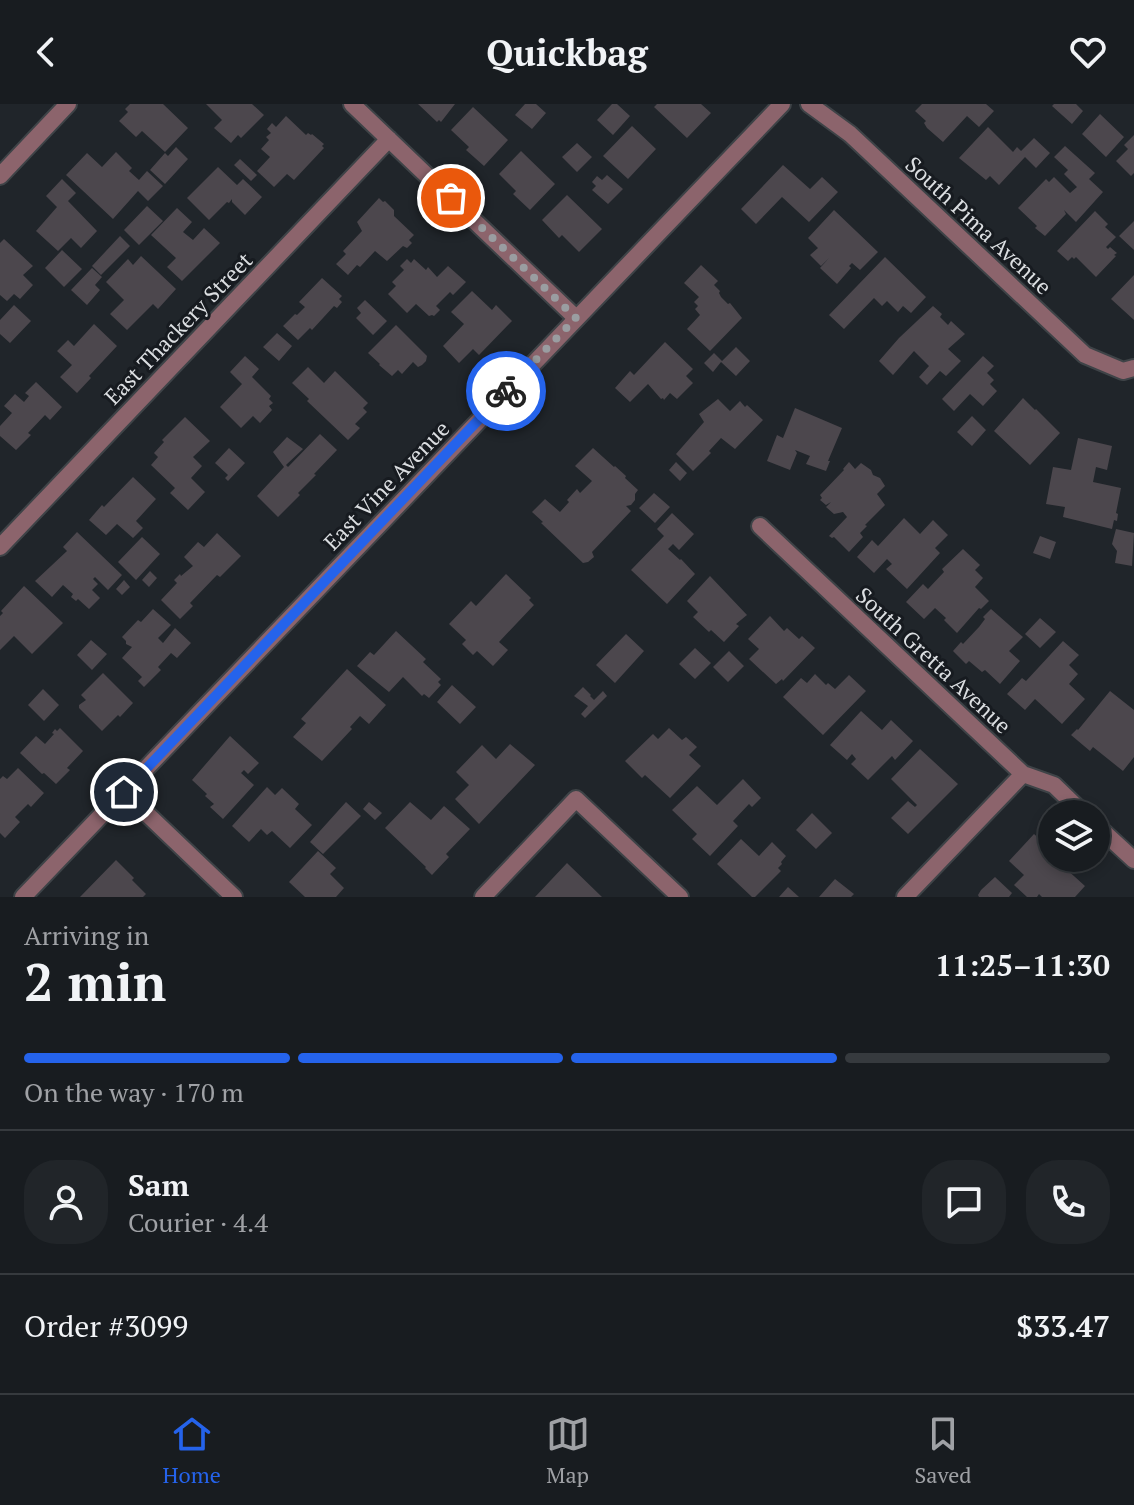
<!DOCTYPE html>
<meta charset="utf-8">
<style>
body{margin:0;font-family:"PT Serif",serif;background:#212529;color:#f1f3f6;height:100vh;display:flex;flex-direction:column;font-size:30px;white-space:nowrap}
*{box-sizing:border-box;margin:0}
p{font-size:26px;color:#9fa1a5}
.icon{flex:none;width:44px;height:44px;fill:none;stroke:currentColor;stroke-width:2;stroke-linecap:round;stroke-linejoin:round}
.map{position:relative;height:793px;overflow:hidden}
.drawer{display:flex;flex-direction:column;background:#181c20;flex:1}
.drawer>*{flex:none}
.fabs{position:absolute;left:1038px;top:696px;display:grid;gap:16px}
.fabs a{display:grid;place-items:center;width:72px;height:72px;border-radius:50%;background:#181c20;box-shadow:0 4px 12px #0003,0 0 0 2px #363a3e;font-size:40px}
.pin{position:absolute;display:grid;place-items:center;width:68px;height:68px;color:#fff;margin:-34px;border:4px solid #fff;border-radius:50%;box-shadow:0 2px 8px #0007}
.courier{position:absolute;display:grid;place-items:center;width:80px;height:80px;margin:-40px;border:6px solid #2563eb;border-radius:50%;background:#fff;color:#222;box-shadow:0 2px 10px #0007}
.headline em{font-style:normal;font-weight:800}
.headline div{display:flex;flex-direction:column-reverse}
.headline{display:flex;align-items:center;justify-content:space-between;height:136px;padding:0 24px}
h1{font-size:52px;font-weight:800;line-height:60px}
.bar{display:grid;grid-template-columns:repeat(4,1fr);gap:12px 8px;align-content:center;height:96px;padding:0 24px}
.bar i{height:10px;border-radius:6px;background:#363a3e}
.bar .selected{background:#2563eb}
.bar p{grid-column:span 4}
.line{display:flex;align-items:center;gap:20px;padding:0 24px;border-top:2px solid #363a3e}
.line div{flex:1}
.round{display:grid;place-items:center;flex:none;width:84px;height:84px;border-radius:32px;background:#212529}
header{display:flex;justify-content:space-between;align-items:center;height:104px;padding:0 24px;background:#181c20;font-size:36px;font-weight:800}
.dock{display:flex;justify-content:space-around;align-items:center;height:112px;border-top:2px solid #363a3e;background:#181c20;font-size:22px;color:#9fa1a5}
.dock a{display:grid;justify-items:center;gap:4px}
.dock .selected{color:#2563eb}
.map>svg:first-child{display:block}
</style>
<header><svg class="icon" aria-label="back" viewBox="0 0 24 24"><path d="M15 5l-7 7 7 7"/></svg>Quickbag<svg class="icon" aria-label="heart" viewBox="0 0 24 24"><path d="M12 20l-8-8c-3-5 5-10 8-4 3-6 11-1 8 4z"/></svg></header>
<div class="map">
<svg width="1134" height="793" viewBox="0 0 1134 793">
<rect width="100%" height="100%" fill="#20252a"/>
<path fill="#4c474d" d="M130 0H163L188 24 165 48 142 27 136 33 119 17 128 8 125 5Z
M206 0H252L264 11 241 34 238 31 231 39 214 24 222 16Z
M418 0H455L441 18 439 16 437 18Z
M525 0H536L546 9 532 25 515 11Z
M612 0H617L630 12 613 31 597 16Z
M657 0H701L711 9 687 34 654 3Z
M922 0H986L994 7 979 23 967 12 943 38 927 24 924 19 926 17 915 7Z
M1054 0H1076L1083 7 1072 20 1052 2Z
M473 3 508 36 484 62 466 46 469 43 451 26Z
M1100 10 1124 33 1106 53 1082 30Z
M286 12 306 31 308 29 311 31 312 30 324 40 322 42 324 44 294 76 287 70 274 83 257 67 270 53 261 45 269 36 266 33 271 29 267 25 272 19 276 23Z
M632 22 656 45 628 75 603 52Z
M988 23 1013 48 1017 43 1021 47 1034 34 1050 49 1036 64 1025 53 999 81 990 72 986 76 959 54Z
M1134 31V69L1131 72 1116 57 1128 45 1124 41Z
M577 39 592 53 577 68 562 53Z
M1065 42 1095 69 1089 75 1103 88 1076 118 1064 106 1066 110 1045 132 1035 124 1037 122 1018 104 1046 75 1049 78 1054 73 1070 89 1077 83 1064 70 1068 66 1054 53Z
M176 43 188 55 165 80 150 66 165 49 168 52Z
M521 47 555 80 530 106 513 90 516 87 499 70Z
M116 48 132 64 129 67 139 76 147 67 163 82 148 97 138 87 113 115 66 71 87 49 102 63Z
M240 55 257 71 251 77 234 61Z
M783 61 810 85 822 73 838 88 809 118 782 93 756 120 741 105Z
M218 63 237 81 243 75 262 93 245 111 232 98V95L229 99 227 98 209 116 187 94Z
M607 71 623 85 608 100 592 86 596 82 592 78 597 72 602 76Z
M62 75 76 89 68 97 97 127 81 144 71 134 58 147 36 127 57 103 46 92Z
M567 91 602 125 579 148 562 131 559 134 542 116Z
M379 94 383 98 385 97 394 106V112L414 131 409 136 412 139 407 144 403 142 387 157 375 147 360 163 357 161 348 171 336 160 346 150 343 147 362 127 357 118Z
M147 102 163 117 139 141 124 126Z
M177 104 192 118 183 128 193 136 204 124 220 139 182 177 167 163 176 154 151 131Z
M834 106 878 148 860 166 852 159 849 162 851 164 837 180 820 164 829 154 821 162 810 151 818 144 808 134Z
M1095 107 1108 120 1105 123 1116 133 1106 143 1108 145 1110 143 1117 149 1114 151 1116 152 1096 173 1076 153 1074 155 1072 153 1068 157 1057 147Z
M1134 117V146L1119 132Z
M120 132 130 142 101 171 92 162Z
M4 135 33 162 23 171 33 181 20 195 14 190 7 197 0 191V139Z
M62 146 82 165 64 183 45 164Z
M141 152 176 185 158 205 153 200 127 226 110 210 124 196 106 178 128 155 133 161Z
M885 153 926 193 911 209 903 202 898 208 887 197 882 202 874 194 844 225 829 211Z
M407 155 411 159 414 155 426 166 428 163 437 173 448 162 466 178 453 191 450 188 436 202 440 206 434 212 432 211 429 212 416 200 407 209 388 190 396 182 392 178 404 166 400 162Z
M701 161 718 177 714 181 720 187 719 189 721 193 728 200 730 199 742 214 710 247 687 225 700 211 695 205 698 202 694 198 699 193 684 179Z
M92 164 102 173 95 181 100 186 87 201 71 186Z
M1134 171V216L1111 195Z
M322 174 342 192 339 195 342 198 337 204 334 202 312 226 310 224 298 236 283 222 295 210 297 211 305 203 299 198Z
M472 187 492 206 496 201 512 217 479 251 473 245 459 259 443 242 464 220 451 208Z
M365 196 387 217 373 231 356 214 361 209 357 204Z
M14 201 31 217 10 239 0 230V216Z
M933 202 942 210 940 213 948 221 951 217 965 230 948 245 961 257 946 272 940 267 927 281 919 273 929 262 914 247 893 271 879 257 899 234Z
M94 220 117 242 89 272 91 274 77 289 60 273 72 261 57 247 68 236 74 242Z
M396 221 427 252 426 257 422 261 418 263 413 258 402 270 398 266 392 272 379 261 380 260 368 249Z
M277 229 292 242 279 257 263 243Z
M665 238 693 265 686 272 693 279 677 295 670 289 664 296 663 294 661 295 648 280 630 298 615 284 630 267 634 271Z
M736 243 750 257 736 272 721 258 713 268 704 259 714 249 722 257Z
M245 252 259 265 252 273 271 292 269 295 273 299 269 302 272 306 260 319 253 312 241 324 220 303 242 280 230 268Z
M983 252 994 262 987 269 994 276 990 280 997 287 983 302 970 290 954 307 942 295Z
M308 263 324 279 335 267 368 299 363 304 367 308 355 320 360 324 348 336 307 297 309 295 292 279Z
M36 278 62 303 50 316 45 311 28 329 31 331 16 346 0 332V322L12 309 4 302 15 290 24 298 29 292 25 289Z
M1023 294 1035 306 1036 305 1060 329 1030 361 994 327Z
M718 295 730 307 740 297 745 303 747 301 763 316 735 345 721 334 709 347 711 349 693 367 676 350 704 318 699 310Z
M795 304 842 324 828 357H830L826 367 806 360 810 352 795 346 797 349 790 366 767 357 777 331 783 334Z
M972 312 986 326 972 342 957 328Z
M185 313 210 337 193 353 202 362 191 374 205 388 188 406 170 389 175 384 151 361 158 353 154 349 164 338 162 336Z
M320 330 337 346 314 370 316 371 298 389 300 391 278 413 257 392 284 363 273 348 287 333 303 345 286 361 288 363Z
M1078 334 1112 342 1107 366 1096 363 1093 378 1121 384 1116 409 1118 410 1117 417 1114 416 1112 425 1063 413 1065 403 1046 400 1053 363 1071 366Z
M229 344 245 359 228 377 225 374 228 371 215 359Z
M593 344 614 363 615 362 626 372 625 374 638 386 635 390V396L631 401 626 402 631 407 592 448 594 453 588 458 583 459 541 419 543 418 532 408 545 395 560 408 569 398 567 396 577 385 580 389 592 377 575 362Z
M676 358 687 369 680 377 669 366Z
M849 358 855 365 861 359 871 366 873 371 880 374 885 382 877 390 885 401 865 421 867 422 860 429 863 433 849 448 834 433 832 434 829 432 847 413 843 408 834 410 826 403 831 398 826 401 820 396 822 394 820 391 844 366 843 365Z
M133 373 156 395 136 417 143 424 133 434 117 420 106 431 89 416 102 401 104 403Z
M654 389 670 403 655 419 639 404Z
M672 409 694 430 679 446 673 440 668 445 680 456 681 455 695 470 667 500 631 466 664 432 657 425Z
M904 414 920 430 933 416 948 431 935 444 940 449 907 485 886 465 892 460 887 455 874 469 857 453 872 436 878 442Z
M1116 425 1134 429 1132 462 1115 459 1117 447 1112 440Z
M77 428 122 471 108 486 95 473 93 475 98 480 92 486 100 494 89 505 78 495 76 497 71 493 73 490 63 481 52 493 35 477 67 447 63 443Z
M217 429 241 452 220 473 217 471 190 499 193 502 180 515 161 496 177 479 174 476 180 470 181 472 193 462 184 453 198 438 204 443Z
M1040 432 1056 438 1050 455 1033 449Z
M142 433 160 450 136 476 118 458Z
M963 445 980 461 975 466 983 474 975 483 989 497 981 505 979 504 957 529 944 516 946 514 935 504 924 515 906 498 923 480 928 485 944 468 942 465Z
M150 467 157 474 149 483 142 476Z
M506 470 531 494 529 496 534 501 499 538 508 546 493 562 477 547 473 551 462 540 466 536 449 520 471 497 476 502Z
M710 472 747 511 736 520 739 522 724 538 711 526 709 528 693 513 698 508 687 497Z
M124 476 130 483 122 491 116 485Z
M24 482 63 519 32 550 14 532 0 546V512L3 509 1 507Z
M153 505 171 521 158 534 163 539 175 524 191 539 177 554 171 549 158 563 161 566 144 583 138 577 142 573 122 554 132 543 126 540V537L122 533 138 516 141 518Z
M991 505 1023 533 1009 547 1020 557 1000 580 985 566 982 568 969 557 966 560 953 547 961 538 963 540 979 523 985 515 983 513Z
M770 512 784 527 787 524 799 535 802 532 815 544 783 577 782 575 776 580 749 555 759 545 748 535Z
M1040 514 1056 528 1040 544 1025 530Z
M396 527 426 555 423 558 441 575 438 578 441 581 429 594 424 590 422 592 403 573 389 588 357 562 370 548 374 551Z
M626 530 644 547 615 579 596 561Z
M91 536 107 550 92 566 77 551Z
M1063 537 1079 551 1069 561 1078 570 1069 580 1085 595 1062 620 1035 595 1025 606 1007 590 1022 574 1026 577Z
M695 544 711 559 695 575 679 560Z
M729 547 744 562 728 578 713 563Z
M347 565 386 601 369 620 360 612 350 623 352 625 322 657 293 633 306 619 301 615Z
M103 569 133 599 120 613 118 611 102 627 79 604V601L86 596 81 591Z
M815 570 826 581 828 579 835 585 849 571 866 587 823 631 783 593 801 574 807 579Z
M452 581 476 603 460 620 437 598Z
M583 583 591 591 590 592 594 596 603 587 607 592 585 614 581 610 588 602 574 592Z
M43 585 59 601 44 617 28 601Z
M1110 587 1134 606V653L1123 667 1093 643 1090 647 1071 631 1077 625 1078 626Z
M861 607 882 626 891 616 913 637 895 656 892 652 868 676 851 660 856 655 852 650 847 656 830 641Z
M60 624 83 647 67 664 70 666 56 680 44 669 42 670 20 649 36 632 45 640 54 630 52 629 55 625 57 627Z
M669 624 682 636 686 633 697 643 689 651 701 662 670 694 645 671 642 674 625 657 653 630 658 635Z
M230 632 259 659 248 670 244 666 241 669 254 681 223 715 210 703 214 700 205 692 207 690 192 676Z
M510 640 535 661 479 720 455 695 469 681 456 668 482 641 496 655Z
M920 645 958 680 908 730 891 714 908 697 915 703 917 701 891 675Z
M18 664 44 689 31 703 28 700 15 713 20 718 5 734 0 729V675L3 672 7 675Z
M743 675 761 694 752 703 749 700 733 717 738 722 710 752 692 735 697 730 672 706 697 682 717 701Z
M267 683 275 691 282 684 299 700 295 705 312 721 290 744 272 727 267 731 261 725 249 738 232 722Z
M346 698 361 712 323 750 310 738Z
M369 698 382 709 375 716 363 705Z
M410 698 431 716 444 702 470 725 446 750 449 753 432 771 425 764 426 763 385 724Z
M812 709 832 729 816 745 796 726Z
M1034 730 1052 746 1050 750 1052 754H1054L1085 782 1075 793H1042L1039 790 1037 793H1027L1014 781 1024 771 1009 757Z
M741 735 759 752 772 738 786 752 781 758 782 760 778 764 781 767 755 793H752L717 760Z
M318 747 336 764 330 770 344 784 336 793H305L289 778Z
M116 756 134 774 132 776 146 790 143 793H80Z
M567 759 602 793H535Z
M995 773 1012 789 1009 793H979L978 791 981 786Z
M835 775 854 790 851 793H819Z
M788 783 799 793H779Z"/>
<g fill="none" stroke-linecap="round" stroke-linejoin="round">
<g stroke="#3e4347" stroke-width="20">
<path id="minor" d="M352 0 576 214
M809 0 850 30 1085 251 1123 267 1134 264
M0 72 68 0
M760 422 1023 670 1054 681 1084 710
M0 443 389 35
M124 688 234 793
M1096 721 1134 756
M483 793 576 695 680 793
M905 793 1023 670"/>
</g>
<g stroke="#3e4347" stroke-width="20">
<path id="tertiary" d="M23 793 782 0"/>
</g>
<use href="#minor" stroke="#8c646c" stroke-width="16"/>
<use href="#tertiary" stroke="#8c646c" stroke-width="16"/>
</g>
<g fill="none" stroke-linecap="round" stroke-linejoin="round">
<path stroke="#9a9da1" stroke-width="8" stroke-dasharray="0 14.4" d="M451 94 576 214 506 287"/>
<path stroke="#2563eb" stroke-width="10" d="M124 688 506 287"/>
</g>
<g text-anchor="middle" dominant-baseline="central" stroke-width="6" stroke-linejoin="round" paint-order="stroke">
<g font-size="22" fill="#dbdee1" stroke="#171b20">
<text transform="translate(979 121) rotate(43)">South Pima Avenue</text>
<text transform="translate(178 224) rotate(-46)">East Thackery Street</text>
<text transform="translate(386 381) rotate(-46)">East Vine Avenue</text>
<text transform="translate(934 556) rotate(43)">South Gretta Avenue</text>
</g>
</g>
</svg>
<div class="fabs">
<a><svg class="icon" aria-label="layers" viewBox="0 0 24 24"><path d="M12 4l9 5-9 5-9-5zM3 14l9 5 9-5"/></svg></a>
</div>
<div class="pin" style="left:451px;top:94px;background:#ea580c"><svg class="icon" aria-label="bag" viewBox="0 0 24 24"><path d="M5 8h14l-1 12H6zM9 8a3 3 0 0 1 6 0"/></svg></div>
<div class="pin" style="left:124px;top:688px;background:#1f2937"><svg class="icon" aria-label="home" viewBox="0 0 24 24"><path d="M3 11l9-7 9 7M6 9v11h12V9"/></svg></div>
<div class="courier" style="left:506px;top:287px"><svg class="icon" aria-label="bike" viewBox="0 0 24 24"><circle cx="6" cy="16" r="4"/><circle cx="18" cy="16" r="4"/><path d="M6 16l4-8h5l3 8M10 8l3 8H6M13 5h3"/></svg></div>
</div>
<section class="drawer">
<div class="headline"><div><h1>2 min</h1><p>Arriving in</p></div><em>11:25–11:30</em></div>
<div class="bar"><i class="selected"></i><i class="selected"></i><i class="selected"></i><i></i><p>On the way · 170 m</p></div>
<div class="line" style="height:144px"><a class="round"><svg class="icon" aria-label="person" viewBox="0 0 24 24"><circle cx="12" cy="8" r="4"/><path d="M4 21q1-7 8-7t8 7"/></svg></a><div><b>Sam</b><p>Courier · 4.4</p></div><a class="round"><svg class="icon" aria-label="chat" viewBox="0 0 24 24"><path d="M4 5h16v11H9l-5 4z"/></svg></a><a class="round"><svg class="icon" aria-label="phone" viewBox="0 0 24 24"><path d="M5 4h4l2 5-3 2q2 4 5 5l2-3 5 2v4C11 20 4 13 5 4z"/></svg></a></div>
<div class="line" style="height:104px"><div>Order #3099</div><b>$33.47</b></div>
</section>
<nav class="dock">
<a class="selected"><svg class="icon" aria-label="home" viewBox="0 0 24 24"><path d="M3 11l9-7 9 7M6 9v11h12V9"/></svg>Home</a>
<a><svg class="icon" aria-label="map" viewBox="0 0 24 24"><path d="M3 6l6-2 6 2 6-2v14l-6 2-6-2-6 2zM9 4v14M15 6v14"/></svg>Map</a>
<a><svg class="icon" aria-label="saved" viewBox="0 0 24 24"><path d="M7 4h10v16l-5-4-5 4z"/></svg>Saved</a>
</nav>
